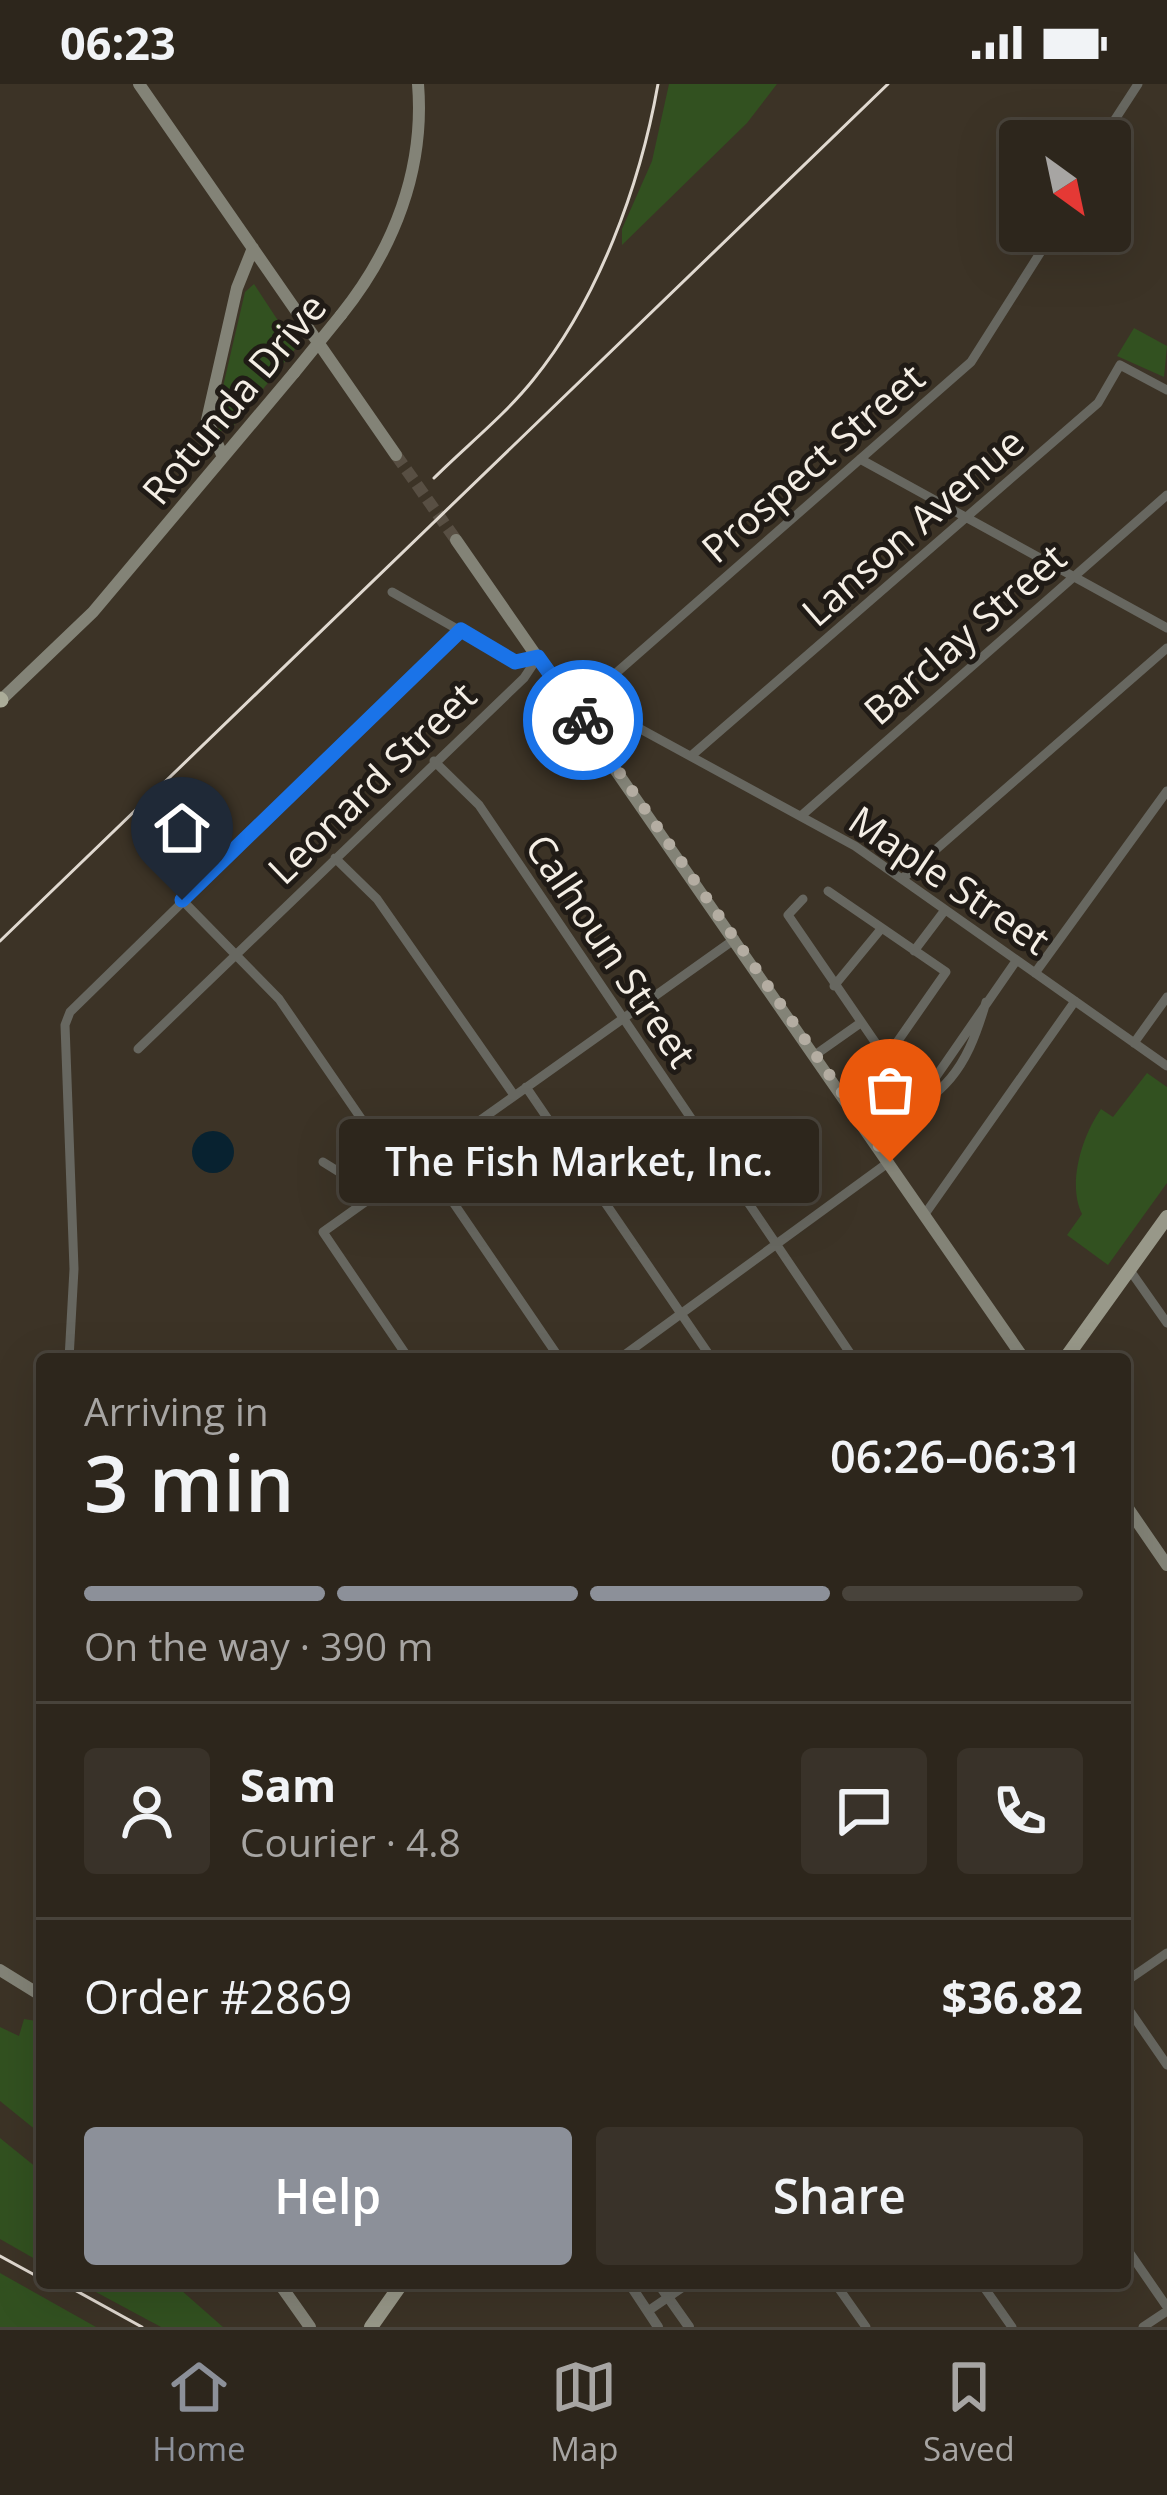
<!DOCTYPE html>
<meta charset="utf-8">
<style>
body{margin:0;font-family:"Open Sans",sans-serif;background:#393229;color:#f1f3f6;height:100vh;display:flex;flex-direction:column;font-size:45px;white-space:nowrap}
*{box-sizing:border-box;margin:0}
p{font-size:39px;color:#a7a5a3}
.icon{flex:none;width:66px;height:66px;fill:none;stroke:currentColor;stroke-width:2;stroke-linecap:round;stroke-linejoin:round}
.map{position:relative;flex:1;overflow:hidden}
.drawer{position:absolute;left:36px;top:1269px;width:1095px;height:936px;display:flex;flex-direction:column;background:#2d261c;border-radius:12px;box-shadow:0 12px 48px #0002,0 0 0 3px #48433b}
.drawer>*{flex:none}
.needle{width:78px;rotate:147deg}
.controls{position:absolute;left:999px;top:36px;display:grid;gap:24px}
.controls a{display:grid;place-items:center;width:132px;height:132px;border-radius:12px;background:#2d261c;box-shadow:0 12px 48px #0002,0 0 0 3px #48433b;font-size:60px}
.pin{position:absolute;display:grid;place-items:center;width:102px;height:102px;color:#fff;margin:-123px -51px;border-radius:50% 50% 50% 0;rotate:-45deg;box-shadow:0 0 12px #0007}
.pin .icon{rotate:45deg}
.courier{position:absolute;display:grid;place-items:center;width:120px;height:120px;margin:-60px;border:9px solid #1a73e8;border-radius:50%;background:#fff;color:#222;box-shadow:0 3px 15px #0007}
.bubble{position:absolute;height:84px;border-radius:12px;background:#2d261c;box-shadow:0 12px 48px #0002,0 0 0 3px #48433b;font-size:39px;font-weight:600;line-height:84px;text-align:center}
.summary em{font-style:normal;font-weight:600}
.summary div{display:flex;flex-direction:column-reverse}
.summary{display:flex;align-items:center;justify-content:space-between;height:204px;padding:0 48px}
h1{font-size:78px;font-weight:600;line-height:90px}
.bar{display:grid;grid-template-columns:repeat(4,1fr);gap:18px 12px;align-content:center;height:144px;padding:0 48px}
.bar i{height:15px;border-radius:9px;background:#48433b}
.bar .selected{background:#8c9099}
.bar p{grid-column:span 4}
.line{display:flex;align-items:center;gap:30px;padding:0 48px;border-top:3px solid #48433b}
.line div{flex:1}
.round{display:grid;place-items:center;flex:none;width:126px;height:126px;border-radius:12px;background:#393229}
.button{display:flex;gap:24px;margin-top:auto;padding:24px 48px}
.button a{flex:1;height:138px;border-radius:12px;background:#8c9099;color:#fff;font-size:48px;font-weight:600;line-height:138px;text-align:center}
.button a+a{background:#393229;color:#f1f3f6}
.status{display:flex;justify-content:space-between;align-items:center;height:84px;padding:0 60px;background:#2d261c;direction:ltr}
.status svg{height:33px;fill:currentColor}
.menu{display:flex;justify-content:space-around;align-items:center;height:168px;border-top:3px solid #48433b;background:#2d261c;font-size:33px;color:#a7a5a3}
.menu a{display:grid;justify-items:center;gap:6px}
.menu .selected{color:#8c9099}
.map>svg:first-child{display:block}
</style>
<div class="status"><b>06:23</b><svg viewBox="0 0 49 12"><path d="M0 12V9h3v3zM5 12V6h3v6zM10 12V3h3v9zM15 12V0h3v12zM26 1h20v11H26zM47 4h2v5h-2z"/></svg></div>
<div class="map">
<svg width="1167" height="2243" viewBox="0 0 1167 2243">
<rect width="100%" height="100%" fill="#3c3326"/>
<path fill="#325120" d="M669 0H777L747 39 622 161V145L652 77Z
M254 200 296 264 230 346 220 347 215 337 245 208Z
M1134 244 1167 262 1164 293 1117 272Z
M1147 989 1167 1003V1099L1108 1181 1067 1151 1082 1130C1067 1100 1082 1052 1101 1025L1113 1033Z
M24 1935 42 1938V2051L0 2017V1943L19 1952Z
M0 2054 42 2088V2179L0 2155Z
M0 2189 96 2243H0Z
M79 2199H173L223 2243H161Z"/>
<path fill="#082230" d="M192 1068a21 21 0 1 1 42 0a21 21 0 1 1-42 0Z"/>
<g fill="none" stroke-linecap="round" stroke-linejoin="round">
<path stroke="#584f43" stroke-width="12" stroke-dasharray="12 6" stroke-linecap="butt" d="M396 371 456 456"/>
<path stroke="#676760" stroke-width="9" d="M1101 57 1138 0
M860 375 1167 544
M392 508 515 578 535 574
M602 602 624 636 855 762 1167 982
M575 625 971 278 1054 147
M691 672 1098 319 1120 281 1167 306
M434 677 479 721 854 1275
M801 732 1167 411
M335 774 377 815 514 1011
M902 795 1167 564
M803 815 788 831 886 974 946 888 828 807
M182 816 279 915 369 1046 429 1083 560 1275
M914 867 945 826
M1035 889 1167 707
M834 902 881 845
M1134 959 1167 913
M138 965 524 594 538 573
M815 971 859 940
M526 1003 712 1275
M915 1023 1016 877
M873 1053C940 1008 962 1001 986 918
M323 1078 376 1111
M925 1130 1075 917
M1129 1185 1167 1239
M69 1275 74 1185 65 941 70 928 461 546
M409 1275 323 1148 735 855
M619 1275 889 1078
M1125 1898 1167 1869
M1125 1920 1167 1981
M1125 2162 1167 2223
M835 2199 866 2243
M981 2199 1012 2243
M648 2227 689 2199
M1143 2243 1167 2227"/>
<path stroke="#676760" stroke-width="10" d="M629 2199 658 2243
M658 2199 689 2243
M632 2203 649 2199"/>
<path stroke="#838377" stroke-width="12" d="M139 0 396 371
M341 231C394 165 425 85 418 0
M223 373 207 336 237 204 253 164
M456 456 1024 1275
M0 617 93 528 294 289
M1125 1420 1167 1481
M0 1886 42 1912
M279 2199 310 2243"/>
<path stroke="#989889" stroke-width="14" d="M1065 1275 1167 1133
M371 2243 402 2199"/>
<path stroke="#abac99" stroke-width="15" d="M0 615 1 616"/>
<path stroke="#e0d9d0" stroke-width="3" d="M434 394C466 362 504 332 533 296 598 216 640 102 658 0
M0 857 888 0
M0 2172 42 2195
M62 2199 142 2243"/>
<path stroke="#838377" stroke-width="12" d="M294 289 341 231"/>
</g>
<g fill="none" stroke-linecap="round" stroke-linejoin="round">
<path stroke="#b4ada2" stroke-width="12" stroke-dasharray="0 21.6" d="M583 636 890 1078"/>
<path stroke="#1a73e8" stroke-width="15" d="M182 816 461 546 515 578 538 573 583 636"/>
</g>
<g text-anchor="middle" dominant-baseline="central" stroke-width="10" stroke-linejoin="round" paint-order="stroke">
<g font-size="39" fill="#f4eee5" stroke="#201b16">
<text transform="translate(233 314) rotate(-50)">Rotunda Drive</text>
<text transform="translate(812 378) rotate(-41)">Prospect Street</text>
<text transform="translate(912 442) rotate(-41)">Lanson Avenue</text>
<text transform="translate(964 549) rotate(-41)">Barclay Street</text>
<text transform="translate(371 698) rotate(-44)">Leonard Street</text>
<text transform="translate(950 795) rotate(34)">Maple Street</text>
<text transform="translate(612 866) rotate(56)">Calhoun Street</text>
</g>
</g>
</svg>
<div class="controls">
<a><svg class="needle" viewBox="-14 -14 28 28"><path d="M0-13l5 13h-10z" fill="#e53935"/><path d="M0 13l5-13h-10z" fill="#a7a5a3"/></svg></a>
</div>
<div class="pin" style="left:890px;top:1078px;background:#ea580c"><svg class="icon" aria-label="bag" viewBox="0 0 24 24"><path d="M5 8h14l-1 12H6zM9 8a3 3 0 0 1 6 0"/></svg></div>
<div class="pin" style="left:182px;top:816px;background:#1f2937"><svg class="icon" aria-label="home" viewBox="0 0 24 24"><path d="M3 11l9-7 9 7M6 9v11h12V9"/></svg></div>
<div class="courier" style="left:583px;top:636px"><svg class="icon" aria-label="bike" viewBox="0 0 24 24"><circle cx="6" cy="16" r="4"/><circle cx="18" cy="16" r="4"/><path d="M6 16l4-8h5l3 8M10 8l3 8H6M13 5h3"/></svg></div>
<div class="bubble" style="left:339px;top:1035px;width:480px">The Fish Market, Inc.</div>
<section class="drawer">
<div class="summary"><div><h1>3 min</h1><p>Arriving in</p></div><em>06:26–06:31</em></div>
<div class="bar"><i class="selected"></i><i class="selected"></i><i class="selected"></i><i></i><p>On the way · 390 m</p></div>
<div class="line" style="height:216px"><a class="round"><svg class="icon" aria-label="person" viewBox="0 0 24 24"><circle cx="12" cy="8" r="4"/><path d="M4 21q1-7 8-7t8 7"/></svg></a><div><b>Sam</b><p>Courier · 4.8</p></div><a class="round"><svg class="icon" aria-label="chat" viewBox="0 0 24 24"><path d="M4 5h16v11H9l-5 4z"/></svg></a><a class="round"><svg class="icon" aria-label="phone" viewBox="0 0 24 24"><path d="M5 4h4l2 5-3 2q2 4 5 5l2-3 5 2v4C11 20 4 13 5 4z"/></svg></a></div>
<div class="line" style="height:156px"><div>Order #2869</div><b>$36.82</b></div>
<div class="button"><a>Help</a><a>Share</a></div>
</section>
</div>
<nav class="menu">
<a class="selected"><svg class="icon" aria-label="home" viewBox="0 0 24 24"><path d="M3 11l9-7 9 7M6 9v11h12V9"/></svg>Home</a>
<a><svg class="icon" aria-label="map" viewBox="0 0 24 24"><path d="M3 6l6-2 6 2 6-2v14l-6 2-6-2-6 2zM9 4v14M15 6v14"/></svg>Map</a>
<a><svg class="icon" aria-label="saved" viewBox="0 0 24 24"><path d="M7 4h10v16l-5-4-5 4z"/></svg>Saved</a>
</nav>
